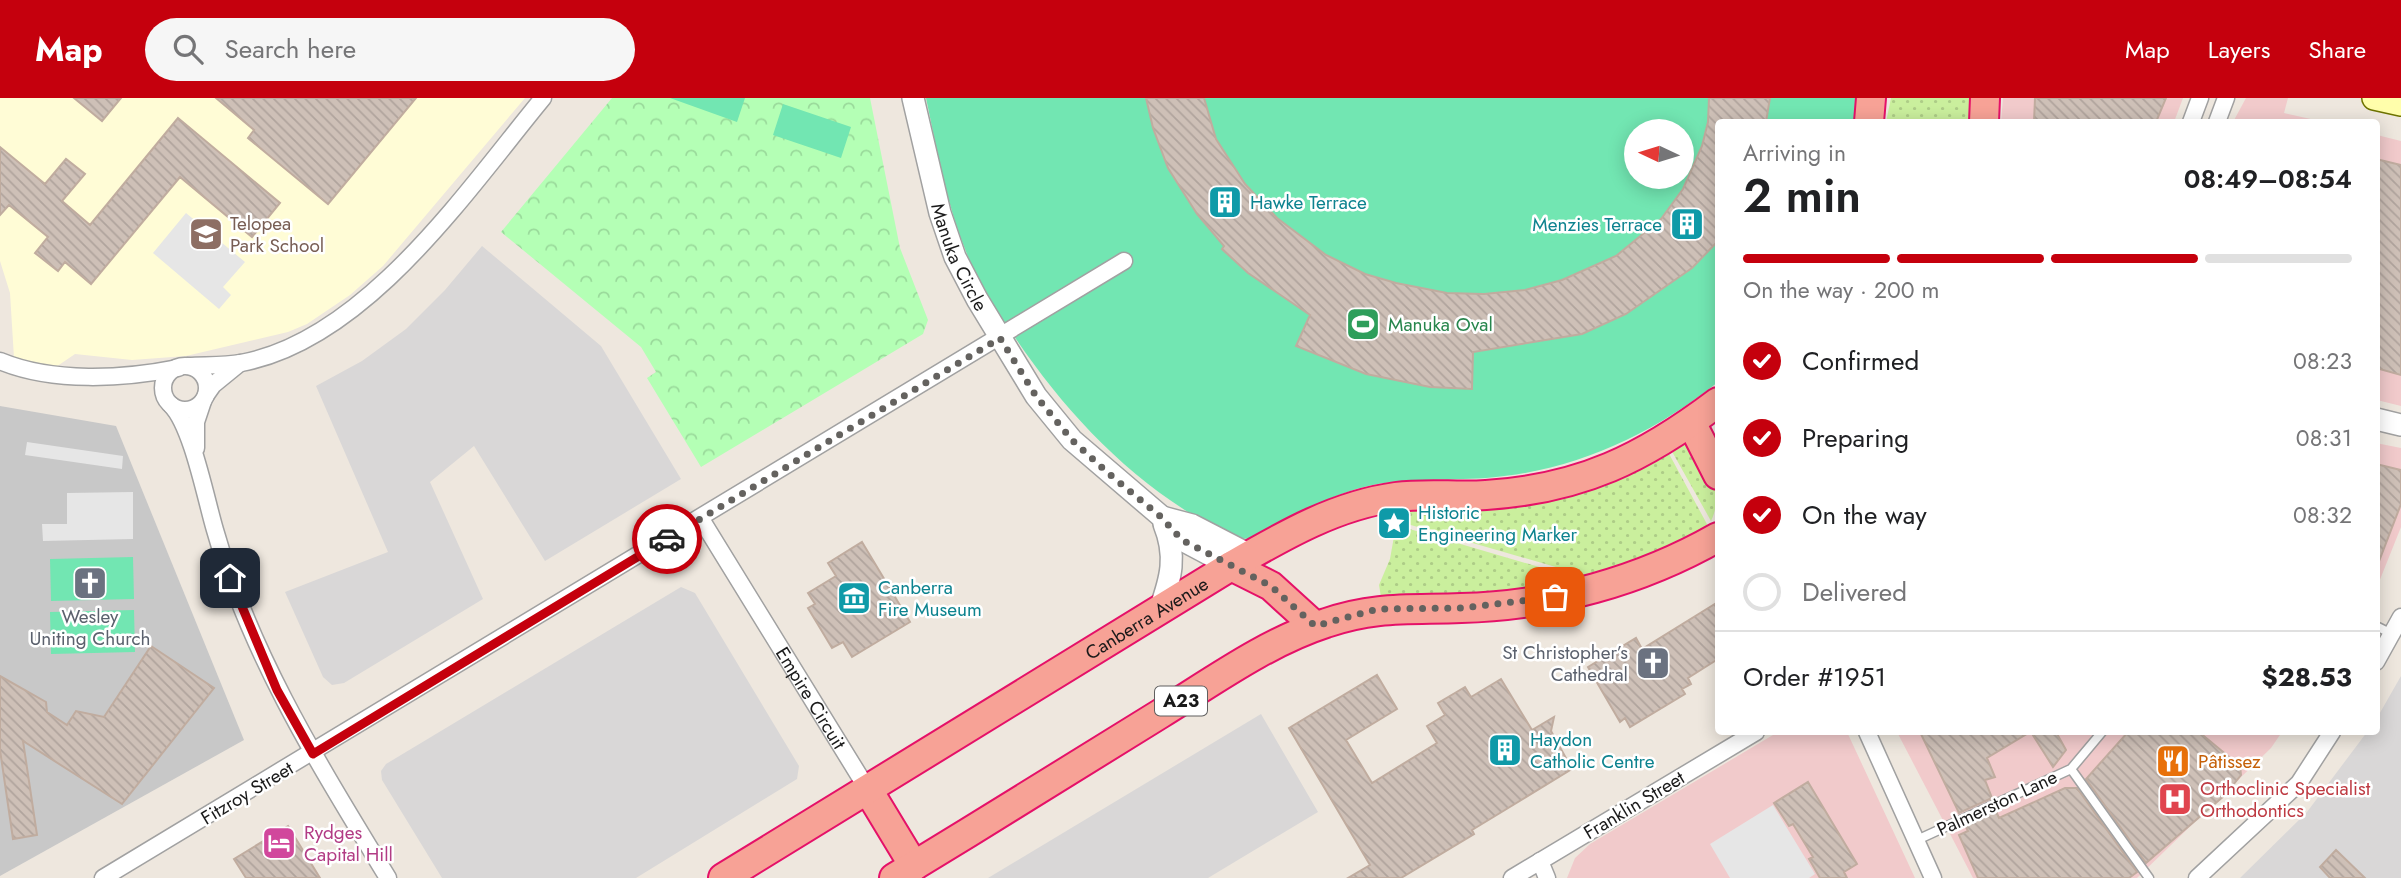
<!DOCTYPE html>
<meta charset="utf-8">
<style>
body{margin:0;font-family:Jost,sans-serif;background:#f6f6f6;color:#202124;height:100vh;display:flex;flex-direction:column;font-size:26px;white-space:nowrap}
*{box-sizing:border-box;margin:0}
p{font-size:23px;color:#757577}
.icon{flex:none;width:38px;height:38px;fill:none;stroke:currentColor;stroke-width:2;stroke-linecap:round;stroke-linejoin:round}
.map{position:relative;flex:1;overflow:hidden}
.side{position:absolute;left:1715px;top:21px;width:665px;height:616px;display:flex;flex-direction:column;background:#fff;border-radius:7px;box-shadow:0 4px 18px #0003}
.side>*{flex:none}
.needle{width:46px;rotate:274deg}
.fabs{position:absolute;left:1624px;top:21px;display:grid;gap:14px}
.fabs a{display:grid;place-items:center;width:70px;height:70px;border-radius:50%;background:#fff;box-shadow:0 4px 18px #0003;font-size:35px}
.pin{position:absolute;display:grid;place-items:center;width:60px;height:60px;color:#fff;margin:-30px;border-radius:14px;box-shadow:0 4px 10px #0006}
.courier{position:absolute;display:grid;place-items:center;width:70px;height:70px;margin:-35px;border:5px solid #c5000d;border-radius:50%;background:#fff;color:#222;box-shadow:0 2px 9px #0007}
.overview em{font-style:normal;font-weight:600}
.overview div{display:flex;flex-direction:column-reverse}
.overview{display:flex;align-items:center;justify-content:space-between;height:119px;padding:0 28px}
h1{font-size:46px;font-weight:600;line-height:52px}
.bar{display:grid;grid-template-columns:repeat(4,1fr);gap:10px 7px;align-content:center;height:84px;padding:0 28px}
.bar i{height:9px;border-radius:5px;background:#e0e0e0}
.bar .active{background:#c5000d}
.bar p{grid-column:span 4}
.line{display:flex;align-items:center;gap:18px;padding:0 28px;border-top:2px solid #e0e0e0}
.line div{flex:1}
ol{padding:0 28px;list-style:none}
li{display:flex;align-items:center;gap:21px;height:77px}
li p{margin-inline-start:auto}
li .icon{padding:7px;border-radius:50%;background:#c5000d;color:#fff;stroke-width:4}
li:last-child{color:#757577}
li i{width:38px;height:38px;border:4px solid #e0e0e0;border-radius:50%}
header{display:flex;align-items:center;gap:42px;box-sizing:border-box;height:98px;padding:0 35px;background:#c5000d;color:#fff}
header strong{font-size:33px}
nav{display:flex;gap:38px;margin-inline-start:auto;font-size:24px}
.search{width:490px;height:63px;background:#f6f6f6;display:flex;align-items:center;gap:18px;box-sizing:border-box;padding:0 24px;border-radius:38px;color:#757577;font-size:26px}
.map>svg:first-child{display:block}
</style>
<header>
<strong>Map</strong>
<div class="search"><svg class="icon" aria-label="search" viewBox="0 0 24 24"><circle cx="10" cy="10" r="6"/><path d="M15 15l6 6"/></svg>Search here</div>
<nav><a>Map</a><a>Layers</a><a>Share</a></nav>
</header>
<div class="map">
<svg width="2401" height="780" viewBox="0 0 2401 780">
<defs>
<pattern id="grass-dots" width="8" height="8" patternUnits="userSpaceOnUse" patternTransform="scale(1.75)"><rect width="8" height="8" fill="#caef9d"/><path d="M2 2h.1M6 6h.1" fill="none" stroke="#adcc87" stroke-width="1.8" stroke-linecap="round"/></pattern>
<pattern id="park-crowns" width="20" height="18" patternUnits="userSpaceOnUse" patternTransform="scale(1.75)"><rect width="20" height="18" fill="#b4ffb5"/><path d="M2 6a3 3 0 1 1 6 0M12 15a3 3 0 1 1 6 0" fill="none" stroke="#9ada9b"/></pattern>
<pattern id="building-back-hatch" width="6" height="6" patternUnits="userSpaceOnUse" patternTransform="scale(1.75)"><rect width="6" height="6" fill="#cec0b7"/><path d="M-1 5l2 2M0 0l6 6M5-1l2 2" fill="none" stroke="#b0a49d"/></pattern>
</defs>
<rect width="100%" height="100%" fill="#eee7de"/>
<path fill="#d9d7d7" d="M482 148 601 248 681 381 545 463 474 348 430 384 483 501 344 585 332 587 323 579 285 494 388 454 316 288 362 263 406 231 445 192Z
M681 489 695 495 799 668 797 681 636 780H442L382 682 381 673 386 666Z
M2401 578V780H2240L2307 714 2367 634H2376L2377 620Z
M1261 616 1318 714 1208 780H988Z"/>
<path fill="#f1cacb" d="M2003 0H2183L2174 24H2001Z
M2246 0H2288L2284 15 2324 24H2233Z
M2377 37 2401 43V308L2377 302Z
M2376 345 2401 350V429L2377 489Z
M1778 634H1847L1915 780H1567L1575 760 1590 746Z
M1897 634H2282L2271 650 2137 780H1973Z"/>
<path fill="#fffcd6" d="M0 0H525L383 168 350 197 307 226 288 234 186 258 132 262 75 256 53 271 14 260 10 195 0 163Z"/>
<path fill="#c8c8c8" d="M0 308 116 328 244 642 0 778Z"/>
<path fill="url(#grass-dots)" d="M1891 0H1974L1973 24H1886Z
M1689 338C1705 366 1726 391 1711 423L1670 350Z
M1667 352 1708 428C1675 460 1618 470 1576 484L1572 475 1566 472 1397 423 1400 410Z
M1396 427 1563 476 1570 485 1496 496 1381 499 1379 487 1390 461Z"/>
<path fill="url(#park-crowns)" d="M612 0H870L900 150 928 222 923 236 701 369 647 280 656 274 641 249 501 134Z"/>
<path fill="#72e6b2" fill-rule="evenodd" d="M670 0H745L737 24Z
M926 0H1858L1856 24H1718V284C1650 338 1574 373 1486 380 1445 383 1404 379 1364 389 1324 399 1290 421 1254 441 1232 442 1209 427 1191 416 1118 370 1064 311 1016 241 1000 217 984 195 972 168 948 115 938 57 926 0ZM1636 33H1682V79H1636Z
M783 6 851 29 841 60 773 37Z
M133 459 134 501 51 503 50 461Z
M134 512 135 554 51 556 50 514Z"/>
<path fill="#e6e6e6" d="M186 115 245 164 223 189 231 197 219 211 153 155Z
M27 344 123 358 122 371 25 357Z
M133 394V441L43 443 42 426H67V395Z
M1773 707 1815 776 1809 780H1730L1710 746Z"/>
<path fill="url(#building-back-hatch)" stroke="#c0ac9f" stroke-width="2" d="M74 0H121L102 23Z
M216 0H416L328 106 248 40 254 32Z
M1146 0H1204L1216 41 1245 86 1277 120 1326 157 1365 176 1396 185 1447 195 1484 196 1525 192 1562 182 1616 158 1661 121 1683 91 1702 48 1708 24 1709 0H1770L1766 24H1718V143L1692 170 1626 216 1582 236 1473 254 1472 291 1430 289 1366 276 1296 248 1310 217 1248 175 1222 151 1224 148 1197 116 1168 70 1153 30Z
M2035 0H2166L2156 24H2034Z
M178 20 280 105 252 139 180 79 91 186 65 164 58 173 35 155 48 139 9 107 0 117V49L45 86 66 61 85 76 62 103 90 127Z
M2376 61 2401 67V277L2376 270Z
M2376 366 2401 372V406L2378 466Z
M862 444 910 524 852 559 843 544 832 550 808 510 815 506 808 495 836 478 828 465Z
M1718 504V561L1688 580 1691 586 1682 591 1685 596 1630 629 1625 620 1620 624 1588 569 1636 540 1642 551Z
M151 548 214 590 122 706 23 643 37 737 13 741 0 652V578L46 604 47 614 67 627 76 613 104 619Z
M1377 577 1397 611 1346 642 1372 685 1437 645 1427 628 1445 617 1438 605 1465 589 1471 599 1501 581 1532 632 1554 619 1551 633 1572 671 1472 732 1474 736 1401 780H1348L1370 767 1289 630Z
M1920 634H2030L1987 660 1995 679 1985 682 1992 700 1959 715Z
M2031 634H2056L2066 652 2053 669Z
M2128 634H2199L2240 668 2241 677 2225 697 2146 765 2086 681Z
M1808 684 1857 766 1844 774 1847 780H1820L1809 761 1813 759 1793 726 1789 728 1774 705Z
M2065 690H2077L2137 774 2129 780H1978L1959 737 1968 733 1965 727 1996 713 1999 720Z
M288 728 320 780H246L234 761Z
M2336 752 2365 780H2330L2320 769Z"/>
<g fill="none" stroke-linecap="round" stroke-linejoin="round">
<g stroke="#a1a1a1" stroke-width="11">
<path id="service" d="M2376 528 2392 536
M2071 671 2149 780
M1917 742 2071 671 2102 634"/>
</g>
<g stroke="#a1a1a1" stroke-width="19">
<g id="minor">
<path d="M2191 24 2200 0"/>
<path d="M2217 24 2226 0"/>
<path d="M0 263C53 285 123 281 178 270"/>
<path d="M188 268C205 267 224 268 241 265 366 242 467 92 543 0"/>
<circle cx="185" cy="290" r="22"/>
<path d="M206 297 213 287 240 265"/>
<path d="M171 307C192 328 206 402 215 432 251 559 320 668 388 780"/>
<path d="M196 350V324L203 303"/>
<path id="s1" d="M701 421 868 692"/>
<path d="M2376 564 2401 519"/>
<path d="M1867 634 1933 780"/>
<path d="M1540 763 1547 780"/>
<path d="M103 780 1124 163"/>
<path d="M1512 780 1756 634"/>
<path d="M2197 780 2299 685 2332 634"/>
</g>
</g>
<g stroke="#a1a1a1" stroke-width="24">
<g id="tertiary">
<path id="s2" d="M913 0 940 115 955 159 977 201 1036 298 1072 342 1162 419 1182 442 1231 468"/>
<path d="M2376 321 2401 327"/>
<path d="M1162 419 1192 427 1250 457"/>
<path d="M1160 511C1171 480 1177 458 1164 426"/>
</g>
</g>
<g stroke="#6e7300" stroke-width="26">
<path id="secondary" d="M2374 0 2401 6"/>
</g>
<g stroke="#e51168" stroke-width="32">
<g id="trunk">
<path d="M1869 24 1871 0"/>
<path d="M1984 24 1985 0"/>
<path d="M1691 324 1718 377"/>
<path d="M1231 468 1271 488 1315 528"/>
<path d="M868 692 914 768"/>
<path id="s3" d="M723 780 1231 468C1283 438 1336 407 1396 399 1426 395 1457 399 1486 397 1581 391 1644 360 1718 304"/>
<path d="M894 780C983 726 1071 671 1160 616 1212 584 1267 544 1326 525 1375 508 1411 512 1461 510 1551 508 1641 483 1718 439"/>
</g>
</g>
<use href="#service" stroke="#fff" stroke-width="8"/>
<use href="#minor" stroke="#fff" stroke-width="16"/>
<use href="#tertiary" stroke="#fff" stroke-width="21"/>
<use href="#secondary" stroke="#fffeab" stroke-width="23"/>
<use href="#trunk" stroke="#f7a296" stroke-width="28"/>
</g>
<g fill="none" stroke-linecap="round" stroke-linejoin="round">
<path stroke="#64625f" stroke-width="7" stroke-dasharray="0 12.6" d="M667 441 1000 240 1036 298 1072 342 1108 375 1161 419 1182 442 1271 488 1315 528 1378 511 1462 510 1555 499"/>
<path stroke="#c5000d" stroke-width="9" d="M230 480 277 592 313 656 667 441"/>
</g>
<defs>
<g id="building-square" transform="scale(1.75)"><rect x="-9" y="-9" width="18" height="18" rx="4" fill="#0f9aa8" stroke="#fff"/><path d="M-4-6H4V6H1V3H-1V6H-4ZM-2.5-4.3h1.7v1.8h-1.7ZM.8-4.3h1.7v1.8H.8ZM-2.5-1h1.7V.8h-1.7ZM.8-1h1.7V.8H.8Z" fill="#fff"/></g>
<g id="school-square" transform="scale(1.75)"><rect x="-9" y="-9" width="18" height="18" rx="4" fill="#8d6e63" stroke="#fff"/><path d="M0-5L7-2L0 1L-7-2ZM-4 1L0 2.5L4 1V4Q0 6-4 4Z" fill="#fff"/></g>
<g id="stadium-square" transform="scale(1.75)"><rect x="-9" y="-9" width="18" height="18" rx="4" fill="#2e9e5b" stroke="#fff"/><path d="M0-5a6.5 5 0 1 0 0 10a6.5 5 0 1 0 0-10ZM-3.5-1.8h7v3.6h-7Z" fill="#fff"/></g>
<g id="sight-square" transform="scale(1.75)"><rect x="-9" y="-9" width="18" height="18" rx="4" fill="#0f9aa8" stroke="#fff"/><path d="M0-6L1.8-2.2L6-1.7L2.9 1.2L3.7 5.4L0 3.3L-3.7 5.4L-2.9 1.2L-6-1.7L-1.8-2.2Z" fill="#fff"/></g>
<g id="church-square" transform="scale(1.75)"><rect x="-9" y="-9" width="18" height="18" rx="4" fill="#6b7280" stroke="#fff"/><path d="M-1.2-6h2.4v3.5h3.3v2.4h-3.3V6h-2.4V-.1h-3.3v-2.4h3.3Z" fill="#fff"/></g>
<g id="museum-square" transform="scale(1.75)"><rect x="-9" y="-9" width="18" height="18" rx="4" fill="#0f9aa8" stroke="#fff"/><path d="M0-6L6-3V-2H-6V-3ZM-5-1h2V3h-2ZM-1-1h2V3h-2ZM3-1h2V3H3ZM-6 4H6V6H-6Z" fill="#fff"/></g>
<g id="restaurant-square" transform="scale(1.75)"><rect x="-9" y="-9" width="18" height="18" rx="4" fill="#e8710a" stroke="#fff"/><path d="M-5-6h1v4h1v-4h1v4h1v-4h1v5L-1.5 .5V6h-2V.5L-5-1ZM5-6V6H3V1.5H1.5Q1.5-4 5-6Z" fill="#fff"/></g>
<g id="hospital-square" transform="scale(1.75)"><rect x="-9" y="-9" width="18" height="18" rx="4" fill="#e0444e" stroke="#fff"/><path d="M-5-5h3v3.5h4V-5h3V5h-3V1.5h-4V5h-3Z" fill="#fff"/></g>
<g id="hotel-square" transform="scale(1.75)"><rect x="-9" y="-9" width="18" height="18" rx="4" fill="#d1479c" stroke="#fff"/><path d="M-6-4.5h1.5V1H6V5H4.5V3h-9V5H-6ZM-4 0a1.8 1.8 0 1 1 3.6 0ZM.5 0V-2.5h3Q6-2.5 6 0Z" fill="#fff"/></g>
</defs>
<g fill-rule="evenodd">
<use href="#building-square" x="1225" y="104"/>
<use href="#building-square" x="1687" y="126"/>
<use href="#school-square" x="206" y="136"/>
<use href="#stadium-square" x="1363" y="226"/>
<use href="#sight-square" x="1394" y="425"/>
<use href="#church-square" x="90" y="485"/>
<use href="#museum-square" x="854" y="500"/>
<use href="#church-square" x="1653" y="565"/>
<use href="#building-square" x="1505" y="652"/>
<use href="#restaurant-square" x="2173" y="663"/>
<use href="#hospital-square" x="2175" y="701"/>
<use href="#hotel-square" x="279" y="745"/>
</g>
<g text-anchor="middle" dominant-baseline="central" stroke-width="5" stroke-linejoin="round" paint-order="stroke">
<rect fill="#fff" stroke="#5f5f5f" stroke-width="2" x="1155" y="588.5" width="52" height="29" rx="5"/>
<g font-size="18" font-weight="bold" fill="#1a1a1a">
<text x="1181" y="603">A23</text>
</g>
<g font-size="19" fill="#0d838f" stroke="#fff" text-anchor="start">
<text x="1250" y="104">Hawke Terrace</text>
<text x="1662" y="126" text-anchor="end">Menzies Terrace</text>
<text x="1418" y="414">Historic<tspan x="1418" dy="22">Engineering Marker</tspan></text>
<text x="878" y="489">Canberra<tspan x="878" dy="22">Fire Museum</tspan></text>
<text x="1530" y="641">Haydon<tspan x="1530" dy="22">Catholic Centre</tspan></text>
</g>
<g font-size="19" fill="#785e54" stroke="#fff" text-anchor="start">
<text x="230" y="125">Telopea<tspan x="230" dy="22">Park School</tspan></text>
</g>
<g font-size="19" fill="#1a1a1a" stroke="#fff">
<text stroke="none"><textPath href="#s2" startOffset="166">Manuka Circle</textPath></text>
<text stroke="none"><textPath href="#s3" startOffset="497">Canberra Avenue</textPath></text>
<text stroke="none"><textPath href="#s1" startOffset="210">Empire Circuit</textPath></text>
<text transform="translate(247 695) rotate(-31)">Fitzroy Street</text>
<text transform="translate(1997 705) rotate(-25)">Palmerston Lane</text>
<text transform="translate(1634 707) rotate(-31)">Franklin Street</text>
</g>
<g font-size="19" fill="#27864d" stroke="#fff" text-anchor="start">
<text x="1388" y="226">Manuka Oval</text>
</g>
<g font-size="19" fill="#5b616d" stroke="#fff">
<text x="90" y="518">Wesley<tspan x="90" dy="22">Uniting Church</tspan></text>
<text x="1628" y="554" text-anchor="end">St Christopher’s<tspan x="1628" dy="22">Cathedral</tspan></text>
</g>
<g font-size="19" fill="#c56008" stroke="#fff" text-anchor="start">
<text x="2198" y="663">Pâtissez</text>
</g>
<g font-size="19" fill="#be3a42" stroke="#fff" text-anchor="start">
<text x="2200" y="690">Orthoclinic Specialist<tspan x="2200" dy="22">Orthodontics</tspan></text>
</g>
<g font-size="19" fill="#b23c85" stroke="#fff" text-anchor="start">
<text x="304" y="734">Rydges<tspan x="304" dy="22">Capital Hill</tspan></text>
</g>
</g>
</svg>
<div class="fabs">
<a><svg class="needle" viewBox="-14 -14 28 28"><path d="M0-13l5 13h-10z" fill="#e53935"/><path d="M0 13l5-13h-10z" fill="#757577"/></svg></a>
</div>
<div class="pin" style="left:1555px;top:499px;background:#ea580c"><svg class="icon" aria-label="bag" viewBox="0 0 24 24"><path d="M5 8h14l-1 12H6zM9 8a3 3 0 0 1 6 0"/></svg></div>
<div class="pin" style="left:230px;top:480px;background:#1f2937"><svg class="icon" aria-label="home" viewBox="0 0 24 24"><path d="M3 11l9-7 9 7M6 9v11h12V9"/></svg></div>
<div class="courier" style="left:667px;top:441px"><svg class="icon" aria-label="car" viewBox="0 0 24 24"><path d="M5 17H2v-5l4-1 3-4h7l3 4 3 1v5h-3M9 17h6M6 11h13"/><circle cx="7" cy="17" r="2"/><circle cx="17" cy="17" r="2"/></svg></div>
<section class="side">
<div class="overview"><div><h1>2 min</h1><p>Arriving in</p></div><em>08:49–08:54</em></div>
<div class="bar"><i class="active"></i><i class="active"></i><i class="active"></i><i></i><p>On the way · 200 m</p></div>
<ol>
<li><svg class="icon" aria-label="check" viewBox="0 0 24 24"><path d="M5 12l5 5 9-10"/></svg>Confirmed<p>08:23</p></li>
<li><svg class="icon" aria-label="check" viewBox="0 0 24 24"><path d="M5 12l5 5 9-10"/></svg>Preparing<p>08:31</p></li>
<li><svg class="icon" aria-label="check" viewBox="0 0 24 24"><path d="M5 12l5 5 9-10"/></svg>On the way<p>08:32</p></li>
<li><i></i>Delivered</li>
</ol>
<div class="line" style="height:91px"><div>Order #1951</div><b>$28.53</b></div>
</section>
</div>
